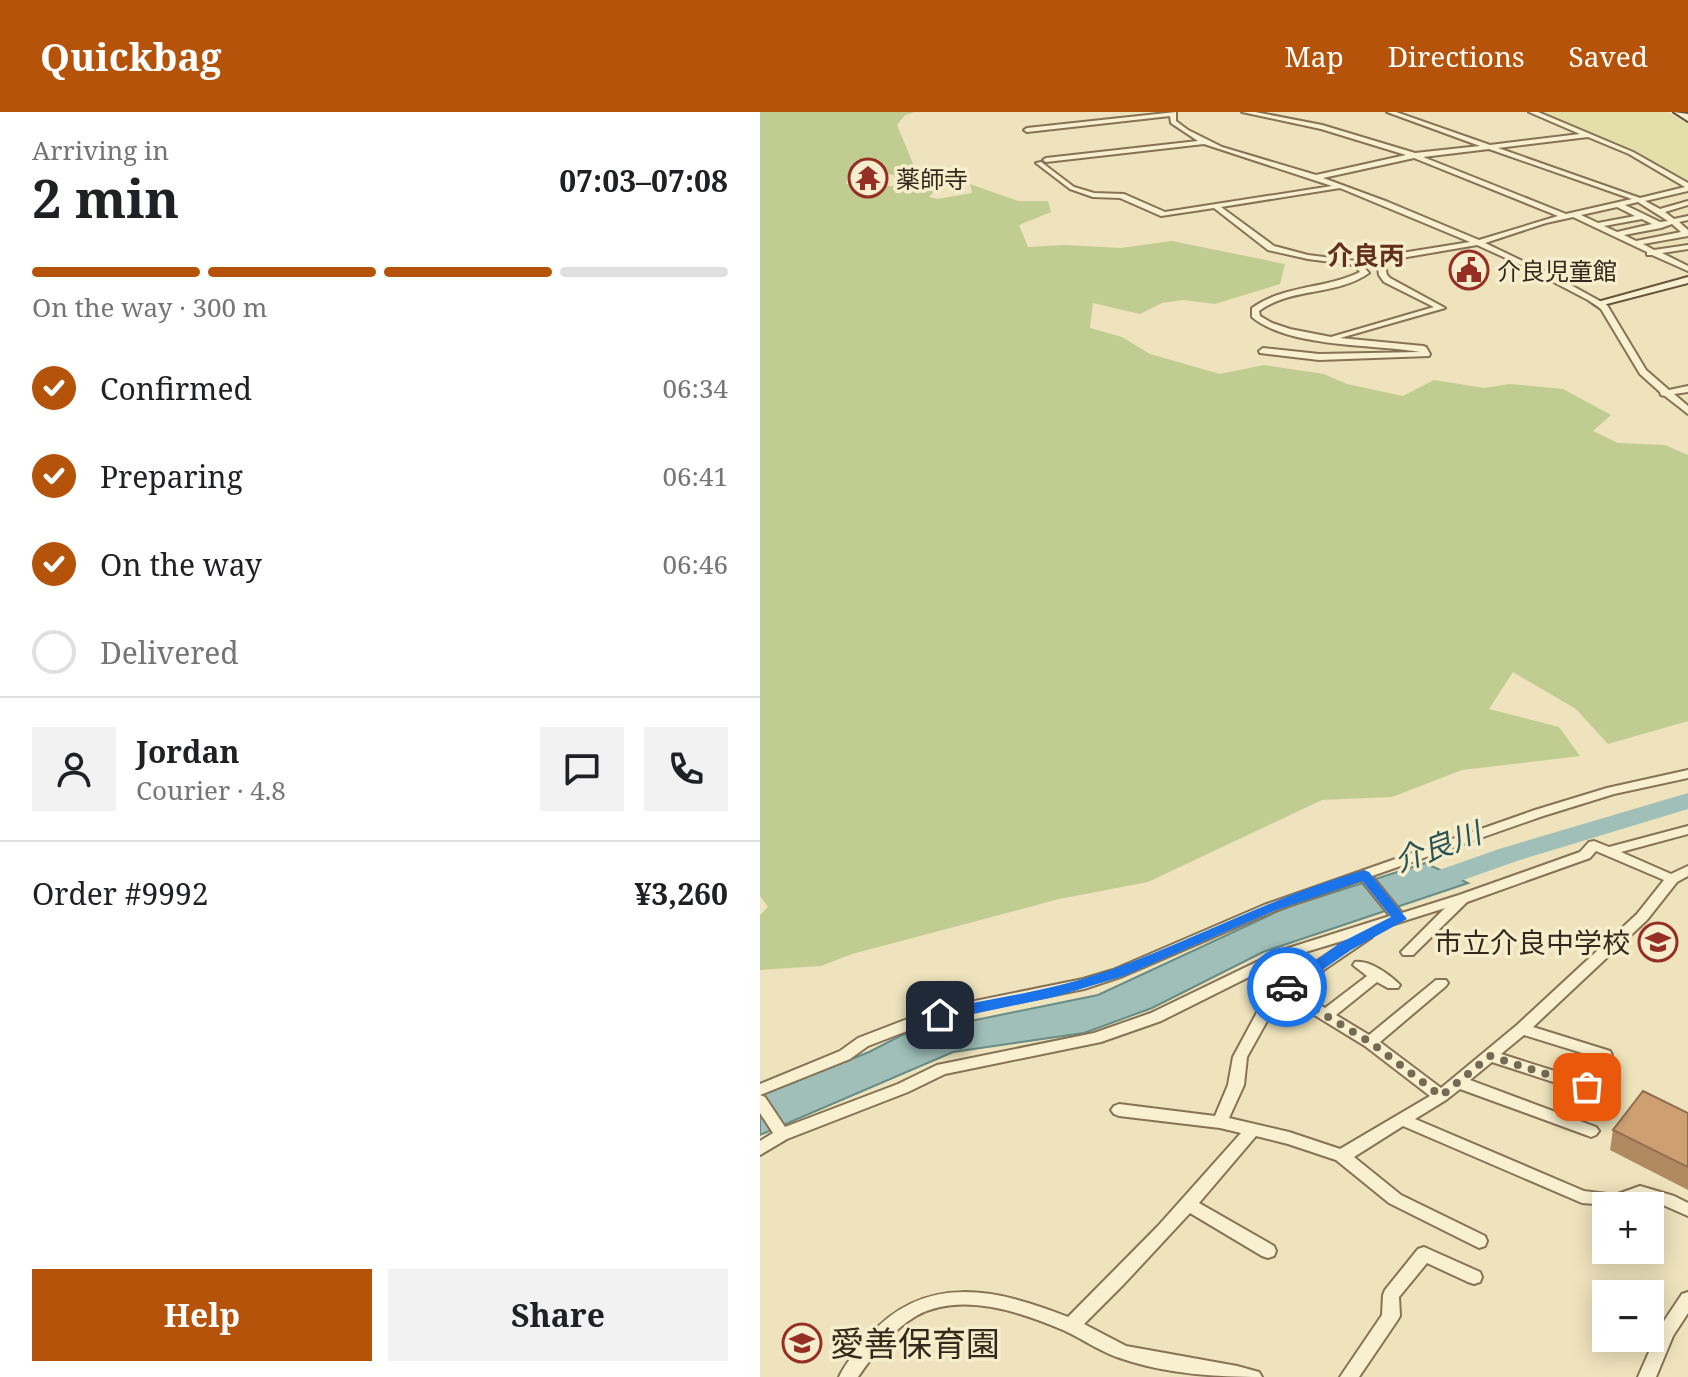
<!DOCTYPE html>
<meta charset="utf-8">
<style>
body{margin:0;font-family:"Noto Serif","Noto Sans JP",serif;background:#f2f2f2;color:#202124;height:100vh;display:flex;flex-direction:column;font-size:30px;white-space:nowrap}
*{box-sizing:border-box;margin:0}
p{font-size:26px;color:#757577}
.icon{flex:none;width:44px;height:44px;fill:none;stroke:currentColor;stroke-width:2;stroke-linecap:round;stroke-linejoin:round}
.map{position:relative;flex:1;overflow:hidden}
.side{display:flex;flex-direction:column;background:#fff;width:760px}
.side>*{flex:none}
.buttons{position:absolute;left:832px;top:1080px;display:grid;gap:16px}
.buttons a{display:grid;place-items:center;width:72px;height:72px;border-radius:0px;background:#fff;box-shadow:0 4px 20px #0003;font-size:40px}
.pin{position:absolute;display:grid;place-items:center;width:68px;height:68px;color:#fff;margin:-34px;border-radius:16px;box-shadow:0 4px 12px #0006}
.courier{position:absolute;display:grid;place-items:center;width:80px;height:80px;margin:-40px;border:6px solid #1a73e8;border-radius:50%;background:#fff;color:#222;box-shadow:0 2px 10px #0007}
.head em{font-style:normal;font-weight:700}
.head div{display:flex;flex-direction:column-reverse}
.head{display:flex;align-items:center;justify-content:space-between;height:136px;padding:0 32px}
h1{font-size:52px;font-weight:700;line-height:60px}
.bar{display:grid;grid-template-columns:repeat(4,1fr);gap:12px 8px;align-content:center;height:96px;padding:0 32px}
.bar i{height:10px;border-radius:6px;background:#e0e0e0}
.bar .current{background:#b45309}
.bar p{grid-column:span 4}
.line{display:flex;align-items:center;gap:20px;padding:0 32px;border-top:2px solid #e0e0e0}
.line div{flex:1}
.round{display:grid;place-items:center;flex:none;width:84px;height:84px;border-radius:0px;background:#f2f2f2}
ol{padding:0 32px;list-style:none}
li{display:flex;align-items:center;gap:24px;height:88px}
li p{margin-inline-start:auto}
li .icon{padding:8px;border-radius:50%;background:#b45309;color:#fff;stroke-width:4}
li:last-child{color:#757577}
li i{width:44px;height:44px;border:4px solid #e0e0e0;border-radius:50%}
.primary-button{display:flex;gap:16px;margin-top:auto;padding:16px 32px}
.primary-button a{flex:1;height:92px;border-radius:0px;background:#b45309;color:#fff;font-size:32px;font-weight:700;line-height:92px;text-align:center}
.primary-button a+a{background:#f2f2f2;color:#202124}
header{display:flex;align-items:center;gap:48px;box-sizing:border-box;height:112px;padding:0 40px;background:#b45309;color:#fff}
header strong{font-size:38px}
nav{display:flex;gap:44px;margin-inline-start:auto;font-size:28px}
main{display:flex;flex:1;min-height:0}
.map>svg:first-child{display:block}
</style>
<header>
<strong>Quickbag</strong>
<nav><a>Map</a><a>Directions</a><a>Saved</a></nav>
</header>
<main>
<section class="side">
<div class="head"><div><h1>2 min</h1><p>Arriving in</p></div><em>07:03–07:08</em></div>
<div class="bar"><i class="current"></i><i class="current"></i><i class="current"></i><i></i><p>On the way · 300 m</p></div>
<ol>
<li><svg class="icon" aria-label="check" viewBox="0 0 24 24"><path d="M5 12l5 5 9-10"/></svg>Confirmed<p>06:34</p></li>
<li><svg class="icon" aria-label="check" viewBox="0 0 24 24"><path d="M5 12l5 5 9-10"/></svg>Preparing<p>06:41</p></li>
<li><svg class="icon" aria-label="check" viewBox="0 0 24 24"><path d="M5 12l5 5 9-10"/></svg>On the way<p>06:46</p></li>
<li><i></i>Delivered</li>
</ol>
<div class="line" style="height:144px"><a class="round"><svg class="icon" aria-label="person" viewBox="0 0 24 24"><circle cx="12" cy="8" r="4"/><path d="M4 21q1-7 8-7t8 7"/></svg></a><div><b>Jordan</b><p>Courier · 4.8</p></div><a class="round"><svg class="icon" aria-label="chat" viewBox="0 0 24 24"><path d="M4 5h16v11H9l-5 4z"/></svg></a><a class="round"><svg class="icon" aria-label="phone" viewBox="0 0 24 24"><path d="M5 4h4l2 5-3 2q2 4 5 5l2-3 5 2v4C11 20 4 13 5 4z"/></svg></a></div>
<div class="line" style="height:104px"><div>Order #9992</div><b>¥3,260</b></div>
<div class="primary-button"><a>Help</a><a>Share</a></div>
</section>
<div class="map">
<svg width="928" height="1265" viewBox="0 0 928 1265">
<rect width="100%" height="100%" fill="#eee3bc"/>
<path fill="#e4dfaa" d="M779 0H907L928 12V68L884 44Z"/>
<path fill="#c0cc91" d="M0 0H155L145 3 137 13 154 54 172 61 154 67 98 56 89 59 86 72 177 76 169 85 177 87 212 81 210 72 258 89H288L291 100 259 113 268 135 305 133 361 136 412 129 525 152 520 172 455 192 423 188 402 191 380 202 333 191 330 216 362 225 390 242 460 262 504 253 564 262 587 272 643 284 674 268 724 276 750 272 803 277 851 303 833 319 858 331 905 333 928 343V609L848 632 816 597 753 560 729 597 799 615 820 644 702 658 632 685 562 688 388 770 299 787 92 842 61 854 0 858V803L8 795 0 784Z"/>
<path fill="#a0bfb9" stroke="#688c86" stroke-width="2" d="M665 751 708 771 503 840 392 896 324 921 193 940 0 1023V984L109 940 142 923 338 883 525 796Z"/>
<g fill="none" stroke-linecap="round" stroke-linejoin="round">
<path fill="#a0bfb9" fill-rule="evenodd" d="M928 681V697L757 749 669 780 660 783 651 780 647 774 651 768 739 737Z"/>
<g stroke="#867356" stroke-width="4">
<path id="street" d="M416 0V9L428 18 462 35 556 63 646 43 561 17 482 0H495L562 13 655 41 720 34 627 0H636L730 33 820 22 769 0H778L873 40 928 71V79L885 89 900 97 928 89V93L905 100 914 107 928 104V108L919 110 928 118V124L883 132 894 138 928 133V137L902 141 928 154V159L892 143H887V140L813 105 786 111 725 131 800 167 847 193 886 258 909 278 928 274V280L914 282 928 294V302L905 284 901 283 900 280 880 262 841 197 828 188 761 153 717 133 624 149 627 163 630 166 685 196 580 226 663 234 666 235 670 242 669 244 559 248 500 241 499 239 503 236 559 242 660 240C613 232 529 236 492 205V196C524 173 566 177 600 160L594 153 548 147 508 138 454 96 401 104 360 86 333 85 310 77 276 51 281 50 314 75 334 81 364 82 405 100 572 74 444 32 286 50 283 48 286 46 438 29 411 11 410 4 267 20 264 18 267 16ZM828 25 869 42 925 75 880 86 738 36ZM729 37 872 87 806 102 663 45ZM654 46 798 104 719 128 628 90 563 66ZM580 76 710 130 623 144 620 143 616 145 596 149 548 143 514 134 461 95ZM878 90 908 109 900 110 865 93ZM857 95 875 104 838 111 821 103ZM882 107 892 112 857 120 844 114ZM912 112 921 120 876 129 864 123 901 116ZM617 150 619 163 624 170 674 195 571 225 530 217 512 211 500 204 499 199C531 175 577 184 609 161L601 152Z
M928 658V666L854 682 783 704 612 764 642 801 699 783 820 740 829 730 834 729 849 735 928 714V722L861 740 911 762 928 754V764L917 770 887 808 773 915 850 939 852 943 850 947 845 948 764 923 741 942 832 971 835 975 832 979 827 981 732 950 710 968 836 1015 839 1019 836 1023 831 1025 826 1023 700 977 686 988 655 1007 824 1079 855 1083 880 1074 914 1084 928 1091V1104L903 1093 880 1086 860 1094 822 1091 643 1014 594 1045 641 1083 725 1124 727 1129 725 1134 719 1136 629 1091 576 1048 528 1032 496 1024 439 1091 514 1134 516 1139 514 1144 508 1146 502 1144 430 1101 364 1172 324 1212 366 1234 477 1254 499 1260 502 1265C456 1265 407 1262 363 1247 342 1241 323 1227 303 1218 261 1200 200 1179 156 1204 132 1218 114 1242 98 1265H79C86 1250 98 1237 108 1225 165 1160 237 1177 308 1205L398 1114 481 1021 460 1016 359 1004 354 1002 351 998 354 994 359 992 455 1004 468 973 473 945 501 893 518 875 592 826 529 845 401 909 341 930 185 962 148 980 27 1027 0 1043V1029L13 1021 0 1001V972L80 939 98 926 150 906 205 891 323 867 353 858 504 793 775 698 847 676ZM836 739 904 768 877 802 757 913 681 976 620 930 686 874 688 871 686 868H676L609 923 576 903 617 870 628 876H638L640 873C630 863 610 848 595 850L593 853 607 864 565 896 534 878 612 825 614 822 612 819 685 796 641 840 643 843H653L707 790 830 746ZM601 768 630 804 519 839 391 901 334 921 177 953 138 972 25 1015 5 985 0 983 90 947 108 934 160 914 205 901 324 877 363 864 514 799ZM525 885 605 934 670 984 580 1037 529 1020 469 1006 484 973 487 945 512 900Z
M664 1135 720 1160 722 1165 720 1170 714 1172 708 1170 667 1151 639 1185 640 1204 637 1209 599 1265H580L622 1203 623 1183 625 1178 658 1137Z
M928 1180V1201L913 1224 896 1265H878L900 1215 922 1182Z"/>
</g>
<g stroke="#675439" stroke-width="4">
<path id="secondary" d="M914 0 928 2V9Z
M928 165V171L839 194 834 191Z"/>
</g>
<use href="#street" fill="#f9f0cf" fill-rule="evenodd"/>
<use href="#secondary" fill="#f9f0cf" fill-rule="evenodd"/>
</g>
<path fill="#b08961" d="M928 1001V1078L850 1038 853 1018Z"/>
<path fill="#cd9f71" stroke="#906f4f" stroke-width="2" d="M883 979 928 1001V1055L853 1018Z"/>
<path fill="#1a73e8" d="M604 758 609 760 647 807 591 838 532 879 527 881 519 875 580 831 631 805 602 769 514 799 364 864 294 885 180 909 172 903 180 897C238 886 298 877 353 857 438 826 517 783 604 758Z"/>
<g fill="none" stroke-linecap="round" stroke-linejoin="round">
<path stroke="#756a53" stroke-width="8" stroke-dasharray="0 14.4" d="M527 875 523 878 610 930 681 984 730 944 827 975"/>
</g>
<defs>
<g id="temple-ring" transform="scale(2)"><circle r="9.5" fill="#f5edcc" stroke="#952e25" stroke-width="1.5"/><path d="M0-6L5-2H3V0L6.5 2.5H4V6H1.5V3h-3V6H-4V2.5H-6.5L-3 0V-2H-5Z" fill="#952e25"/></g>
<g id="civic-ring" transform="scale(2)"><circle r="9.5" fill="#f5edcc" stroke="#952e25" stroke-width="1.5"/><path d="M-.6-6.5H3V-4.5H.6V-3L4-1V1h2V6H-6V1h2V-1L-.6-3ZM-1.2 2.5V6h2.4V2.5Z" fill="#952e25"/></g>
<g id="school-ring" transform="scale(2)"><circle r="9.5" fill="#f5edcc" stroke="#952e25" stroke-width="1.5"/><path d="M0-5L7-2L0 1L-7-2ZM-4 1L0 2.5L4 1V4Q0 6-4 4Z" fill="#952e25"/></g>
</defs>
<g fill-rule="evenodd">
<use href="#temple-ring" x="108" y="66"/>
<use href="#civic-ring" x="709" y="158"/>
<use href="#school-ring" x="898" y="830"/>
<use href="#school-ring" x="42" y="1231"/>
</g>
<g text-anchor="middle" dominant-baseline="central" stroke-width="7" stroke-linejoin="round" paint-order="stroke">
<g font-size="24" fill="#34291b" stroke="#f5edcc" text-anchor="start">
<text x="136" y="66">薬師寺</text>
<text x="737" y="158">介良児童館</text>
</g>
<g font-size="26" font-weight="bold" fill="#622f1a" stroke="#f5edcc">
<text x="606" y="143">介良丙</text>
</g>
<g font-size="28" fill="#34291b" stroke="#f5edcc" text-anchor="end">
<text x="870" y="830">市立介良中学校</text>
</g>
<g font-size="30" font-style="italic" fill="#2a5455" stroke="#f5edcc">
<text transform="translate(677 734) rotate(-20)">介良川</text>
</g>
<g font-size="34" fill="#34291b" stroke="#f5edcc" text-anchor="start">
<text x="70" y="1231">愛善保育園</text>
</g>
</g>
</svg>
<div class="buttons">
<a>+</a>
<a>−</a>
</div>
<div class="pin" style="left:827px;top:975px;background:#ea580c"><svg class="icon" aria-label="bag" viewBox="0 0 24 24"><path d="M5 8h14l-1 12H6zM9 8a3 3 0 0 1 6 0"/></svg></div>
<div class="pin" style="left:180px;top:903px;background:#1f2937"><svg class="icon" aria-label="home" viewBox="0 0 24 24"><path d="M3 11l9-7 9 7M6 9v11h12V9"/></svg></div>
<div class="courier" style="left:527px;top:875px"><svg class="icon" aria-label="car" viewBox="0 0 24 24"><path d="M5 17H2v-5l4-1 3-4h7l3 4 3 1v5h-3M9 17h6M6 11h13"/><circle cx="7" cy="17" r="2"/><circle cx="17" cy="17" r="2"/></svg></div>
</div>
</main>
